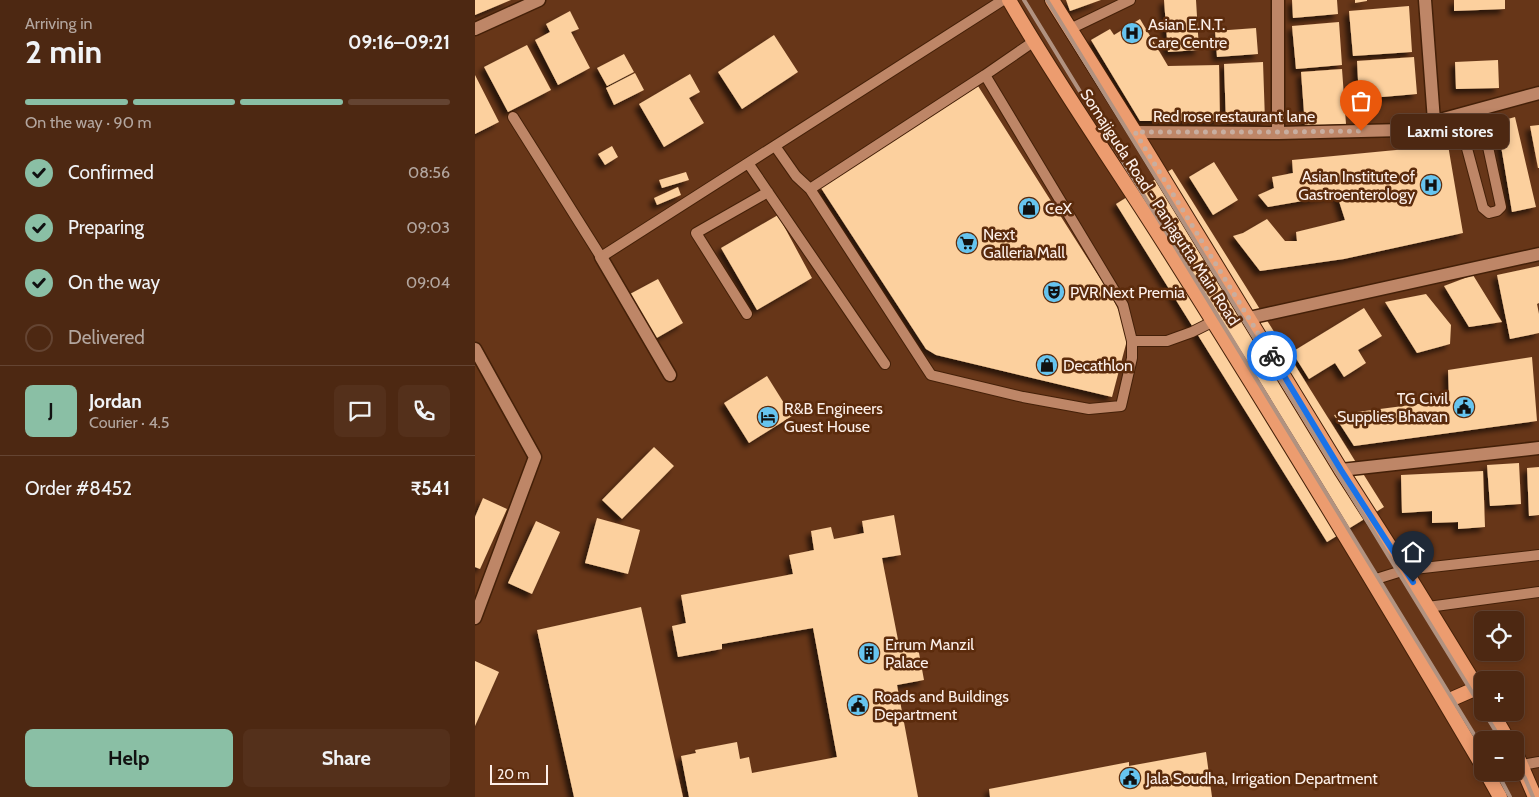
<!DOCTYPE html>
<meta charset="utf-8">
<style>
body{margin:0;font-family:Cabin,sans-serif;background:#54301b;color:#f1f3f6;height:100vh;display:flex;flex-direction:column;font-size:19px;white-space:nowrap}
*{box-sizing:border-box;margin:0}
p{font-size:16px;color:#b3a69f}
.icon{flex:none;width:28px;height:28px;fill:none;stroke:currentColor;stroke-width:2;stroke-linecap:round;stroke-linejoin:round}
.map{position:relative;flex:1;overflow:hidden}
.side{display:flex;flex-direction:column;background:#4d2812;width:475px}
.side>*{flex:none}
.tools{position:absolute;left:999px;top:611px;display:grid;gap:10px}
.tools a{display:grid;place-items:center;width:50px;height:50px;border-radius:8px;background:#4d2812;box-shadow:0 2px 8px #0003,0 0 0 1px #644432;font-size:25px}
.scale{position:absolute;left:15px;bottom:12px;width:58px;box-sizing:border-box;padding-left:5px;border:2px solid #fcefe9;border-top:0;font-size:14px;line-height:18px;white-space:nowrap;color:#fcefe9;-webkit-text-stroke:4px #5b2b0c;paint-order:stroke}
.pin{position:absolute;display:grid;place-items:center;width:42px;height:42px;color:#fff;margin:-51px -21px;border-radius:50% 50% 50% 0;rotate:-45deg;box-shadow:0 0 5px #0007}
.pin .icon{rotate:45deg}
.courier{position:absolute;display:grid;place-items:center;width:50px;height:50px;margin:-25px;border:4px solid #1a73e8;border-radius:50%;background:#fff;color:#222;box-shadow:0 1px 6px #0007}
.bubble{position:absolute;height:35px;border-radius:8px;background:#4d2812;box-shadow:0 2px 8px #0003,0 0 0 1px #644432;font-size:16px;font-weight:700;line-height:35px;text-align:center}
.headline em{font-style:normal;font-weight:700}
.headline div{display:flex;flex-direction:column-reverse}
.headline{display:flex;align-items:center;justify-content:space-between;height:85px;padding:0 25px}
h1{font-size:32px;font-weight:700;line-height:38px}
.bar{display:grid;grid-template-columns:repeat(4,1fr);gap:8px 5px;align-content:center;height:60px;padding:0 25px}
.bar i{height:6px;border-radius:4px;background:#644432}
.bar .active{background:#8abfa5}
.bar p{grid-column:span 4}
.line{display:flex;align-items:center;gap:12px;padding:0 25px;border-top:1px solid #644432}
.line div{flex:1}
.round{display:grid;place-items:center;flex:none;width:52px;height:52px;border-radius:8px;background:#54301b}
ol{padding:0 25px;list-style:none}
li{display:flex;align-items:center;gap:15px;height:55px}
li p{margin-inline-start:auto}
li .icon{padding:5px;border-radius:50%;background:#8abfa5;color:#111;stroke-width:4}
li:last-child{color:#b3a69f}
li i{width:28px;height:28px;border:2px solid #644432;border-radius:50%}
.cta{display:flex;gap:10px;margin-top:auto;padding:10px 25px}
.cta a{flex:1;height:58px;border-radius:8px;background:#8abfa5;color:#111;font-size:20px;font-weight:700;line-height:58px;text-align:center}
.cta a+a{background:#54301b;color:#f1f3f6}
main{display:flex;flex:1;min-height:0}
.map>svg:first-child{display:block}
</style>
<main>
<section class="side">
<div class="headline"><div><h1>2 min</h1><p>Arriving in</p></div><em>09:16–09:21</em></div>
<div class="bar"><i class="active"></i><i class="active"></i><i class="active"></i><i></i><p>On the way · 90 m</p></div>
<ol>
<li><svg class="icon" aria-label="check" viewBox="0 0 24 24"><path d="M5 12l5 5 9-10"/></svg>Confirmed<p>08:56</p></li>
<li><svg class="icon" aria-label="check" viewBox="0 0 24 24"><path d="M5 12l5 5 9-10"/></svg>Preparing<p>09:03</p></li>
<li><svg class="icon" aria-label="check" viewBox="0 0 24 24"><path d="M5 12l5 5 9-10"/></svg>On the way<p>09:04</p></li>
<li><i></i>Delivered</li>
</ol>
<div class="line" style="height:90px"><b class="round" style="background:#8abfa5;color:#111">J</b><div><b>Jordan</b><p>Courier · 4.5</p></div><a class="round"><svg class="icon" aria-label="chat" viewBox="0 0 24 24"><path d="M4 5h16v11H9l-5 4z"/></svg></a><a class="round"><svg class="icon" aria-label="phone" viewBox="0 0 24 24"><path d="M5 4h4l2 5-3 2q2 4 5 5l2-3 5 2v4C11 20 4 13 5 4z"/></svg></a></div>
<div class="line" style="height:65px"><div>Order #8452</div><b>₹541</b></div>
<div class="cta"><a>Help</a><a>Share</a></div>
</section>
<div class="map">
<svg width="1064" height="797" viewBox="0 0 1064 797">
<defs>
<filter id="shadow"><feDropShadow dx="-4.5" dy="4.5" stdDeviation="2.5" flood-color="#0009"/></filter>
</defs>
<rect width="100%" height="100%" fill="#673618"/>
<path fill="#fcd09e" filter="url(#shadow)" d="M0 0H36L0 15Z
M591 0H626L595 11Z
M689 0H721L724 50 693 52Z
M817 0H862L863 14 818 18Z
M880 0H892V1L880 3Z
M979 0H1030V9L979 11Z
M934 6 937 52 878 56 874 11Z
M95 11 104 29 96 32 115 68 83 85 60 40 75 32 71 24Z
M665 19 693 66 744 65 745 121H665L616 40 635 29 639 35Z
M864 22 867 65 821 69 817 26Z
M781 28 783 54 742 57 740 31Z
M299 35 323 72 267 109 243 72Z
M52 45 76 90 33 112 9 67Z
M149 54 159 72 132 86 122 68Z
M939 57 942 94 884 99 882 61Z
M1023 60 1024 88 981 89 980 62Z
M788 62 790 121 751 123 749 64Z
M867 69 871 124 830 126 826 72Z
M160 73 169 90 139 105 131 88Z
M215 74 225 92 214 98 229 123 189 147 164 104Z
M0 75 24 122 0 134Z
M503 86 637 297 652 327 651 344 637 397 461 355 451 349 346 188Z
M1040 117 1061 207 1037 212 1022 122Z
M1064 125V168H1063L1055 126Z
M973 145 988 233 869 259 785 271 758 236 768 233 792 219 810 241H822L821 232 870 220 862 195 793 207 783 195 799 188 797 177 818 173 817 160Z
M137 146 143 157 130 165 123 154Z
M739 162 763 200 738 215 714 177Z
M697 169 909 507 852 542 641 204Z
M211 172 214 180 187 188 184 180Z
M203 187 206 195 182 205 179 198Z
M303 215 337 278 282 310 246 248Z
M1064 266V303L1062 304 1064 314V333L1035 339 1022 275Z
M998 275 1027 322 994 327 969 286Z
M183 279 208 323 180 339 155 294Z
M951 294 976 325 975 344 942 353 910 302Z
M889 308 907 336 883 350 891 363 869 377 860 363 834 379 817 352Z
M1057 357 1062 421 879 446 859 415 974 400 973 370Z
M292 376 317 416 274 443 249 403Z
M179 447 199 466 147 519 127 500Z
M1044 463 1046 504 1015 506 1012 465Z
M1064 467V515L1054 516 1052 468Z
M1008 471 1010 527 983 529V522L957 523V511L927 513 926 475Z
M8 498 32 509 5 569 0 567V517Z
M419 515 426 555 407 558 424 645 442 642 449 680 422 685 443 797H214L206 756 221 753 220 750 262 742 265 759 274 757 277 773 362 757 338 628 247 644V649L203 657 197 626 211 623 206 595 318 574 314 555 339 550 336 531 356 527 359 539 389 533 387 521Z
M122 518 165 530 153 574 110 563Z
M61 521 85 532 57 594 33 583Z
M166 607 208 797H99L62 630Z
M0 661 24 672 0 726Z
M731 752 737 797H515L514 789 654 762V766Z"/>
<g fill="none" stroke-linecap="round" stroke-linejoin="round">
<g stroke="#442008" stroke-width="12">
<path id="service" d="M595 29 655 0
M983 115 1008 208 1014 213 1022 211 1026 207 1005 110
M38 117 126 257 528 0
M300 146 321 176 335 189 456 375 548 397 614 409 646 406 657 358V341L648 305 510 75 558 42
M273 163 410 364
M335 189 510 75
M272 314 221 233 293 192
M657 341H692L717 332 737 322
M898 580 930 570 1064 555
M953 607 1064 592
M1047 765 1064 762"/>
</g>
<g stroke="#442008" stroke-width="15">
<path id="minor" d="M803 0V133
M950 0 959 121
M0 29 64 0
M660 132 803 133 928 130 1064 93
M126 257 195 375
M774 318 1064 254
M0 349 60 457 0 618
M866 470 1064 448"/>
</g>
<g stroke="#442008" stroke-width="16">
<path id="trunk" d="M534 0C583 85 640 165 692 248 800 419 905 592 1008 767
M577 0 660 132 866 470 930 570 1008 697
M970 702 1002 688
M1017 712 1033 740
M1040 751 1060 797
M1011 772 1025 797"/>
</g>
<use href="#service" stroke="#be8667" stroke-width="10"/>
<use href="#minor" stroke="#be8667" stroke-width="12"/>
<use href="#trunk" stroke="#ec9c6f" stroke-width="14"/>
<path stroke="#b19280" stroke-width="4" d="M549 0 1008 749
M572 0 1008 710
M1009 712 1026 740
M1040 762 1050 778 1058 797
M1022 772 1035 797"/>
</g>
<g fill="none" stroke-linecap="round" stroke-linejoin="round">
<path stroke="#c8aea0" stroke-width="5" stroke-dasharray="0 9" d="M797 356 660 132H803L886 131"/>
<path stroke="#1a73e8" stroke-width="6" d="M797 356 866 470 938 582"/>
</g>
<defs>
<g id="hospital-disc" transform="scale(1.125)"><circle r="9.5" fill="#66c4ef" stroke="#5b2b0c"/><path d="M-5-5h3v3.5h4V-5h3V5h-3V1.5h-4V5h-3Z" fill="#111"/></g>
<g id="shop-disc" transform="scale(1.125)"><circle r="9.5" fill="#66c4ef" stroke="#5b2b0c"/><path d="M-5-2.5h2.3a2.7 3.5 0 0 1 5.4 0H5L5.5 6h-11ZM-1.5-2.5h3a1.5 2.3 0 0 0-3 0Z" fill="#111"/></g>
<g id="supermarket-disc" transform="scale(1.125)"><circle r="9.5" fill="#66c4ef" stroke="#5b2b0c"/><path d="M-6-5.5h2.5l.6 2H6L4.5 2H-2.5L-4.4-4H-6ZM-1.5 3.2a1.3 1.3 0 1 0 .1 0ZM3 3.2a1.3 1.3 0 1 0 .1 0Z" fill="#111"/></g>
<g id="theatre-disc" transform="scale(1.125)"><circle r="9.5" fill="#66c4ef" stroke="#5b2b0c"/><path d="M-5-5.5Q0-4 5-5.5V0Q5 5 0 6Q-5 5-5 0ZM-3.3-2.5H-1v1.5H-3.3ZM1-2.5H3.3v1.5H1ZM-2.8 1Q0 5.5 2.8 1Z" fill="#111"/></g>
<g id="civic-disc" transform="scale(1.125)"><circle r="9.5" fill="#66c4ef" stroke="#5b2b0c"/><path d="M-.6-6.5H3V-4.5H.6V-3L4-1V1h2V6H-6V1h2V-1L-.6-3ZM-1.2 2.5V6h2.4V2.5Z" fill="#111"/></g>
<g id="hotel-disc" transform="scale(1.125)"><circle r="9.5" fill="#66c4ef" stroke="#5b2b0c"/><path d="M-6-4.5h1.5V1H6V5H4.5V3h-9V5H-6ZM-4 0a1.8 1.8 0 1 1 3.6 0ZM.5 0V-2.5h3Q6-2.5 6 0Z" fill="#111"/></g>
<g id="building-disc" transform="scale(1.125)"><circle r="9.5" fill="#66c4ef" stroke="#5b2b0c"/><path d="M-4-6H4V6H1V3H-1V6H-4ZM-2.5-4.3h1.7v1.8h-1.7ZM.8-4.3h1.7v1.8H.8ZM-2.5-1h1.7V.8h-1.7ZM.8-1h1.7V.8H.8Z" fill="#111"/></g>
</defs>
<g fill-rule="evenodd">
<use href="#hospital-disc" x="657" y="33"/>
<use href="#hospital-disc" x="956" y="185"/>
<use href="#shop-disc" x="554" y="208"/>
<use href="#supermarket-disc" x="492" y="243"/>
<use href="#theatre-disc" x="579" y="292"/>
<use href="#shop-disc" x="572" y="365"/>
<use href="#civic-disc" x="989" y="407"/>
<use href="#hotel-disc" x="293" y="417"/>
<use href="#building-disc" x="394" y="653"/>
<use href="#civic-disc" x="383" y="705"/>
<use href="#civic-disc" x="655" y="778"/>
</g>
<g text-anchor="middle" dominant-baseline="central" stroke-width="5" stroke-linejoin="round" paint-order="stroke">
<g font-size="16" fill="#fcefe9" stroke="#5b2b0c" text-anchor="start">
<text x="673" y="24">Asian E.N.T.<tspan x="673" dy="18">Care Centre</tspan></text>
<text x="940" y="176" text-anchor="end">Asian Institute of<tspan x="940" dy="18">Gastroenterology</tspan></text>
<text x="570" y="208">CeX</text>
<text x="508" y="234">Next<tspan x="508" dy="18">Galleria Mall</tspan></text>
<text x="595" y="292">PVR Next Premia</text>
<text x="588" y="365">Decathlon</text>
<text x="973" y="398" text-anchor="end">TG Civil<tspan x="973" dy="18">Supplies Bhavan</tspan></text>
<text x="309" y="408">R&amp;B Engineers<tspan x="309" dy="18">Guest House</tspan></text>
<text x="410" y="644">Errum Manzil<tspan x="410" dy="18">Palace</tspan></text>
<text x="399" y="696">Roads and Buildings<tspan x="399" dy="18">Department</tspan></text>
<text x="671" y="778">Jala Soudha, Irrigation Department</text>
</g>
<g font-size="16" fill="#fcefe9" stroke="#5b2b0c">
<text x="759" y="116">Red rose restaurant lane</text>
<text transform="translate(685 207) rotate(57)">Somajiguda Road - Panjagutta Main Road</text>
</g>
</g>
</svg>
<div class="tools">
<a><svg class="icon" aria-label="locate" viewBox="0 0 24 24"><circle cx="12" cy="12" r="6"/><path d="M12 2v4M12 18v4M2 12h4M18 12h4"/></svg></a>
<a>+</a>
<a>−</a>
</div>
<div class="scale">20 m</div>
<div class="pin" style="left:886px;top:131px;background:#ea580c"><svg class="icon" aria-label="bag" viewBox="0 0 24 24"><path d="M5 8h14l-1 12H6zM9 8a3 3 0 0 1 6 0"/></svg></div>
<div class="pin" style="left:938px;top:582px;background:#1f2937"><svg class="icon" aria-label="home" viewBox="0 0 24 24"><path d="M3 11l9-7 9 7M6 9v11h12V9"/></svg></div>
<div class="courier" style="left:797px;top:356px"><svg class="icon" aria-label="bike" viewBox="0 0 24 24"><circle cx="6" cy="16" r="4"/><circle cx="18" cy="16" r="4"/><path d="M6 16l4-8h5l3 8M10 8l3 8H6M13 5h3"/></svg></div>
<div class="bubble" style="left:916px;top:114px;width:118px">Laxmi stores</div>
</div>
</main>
